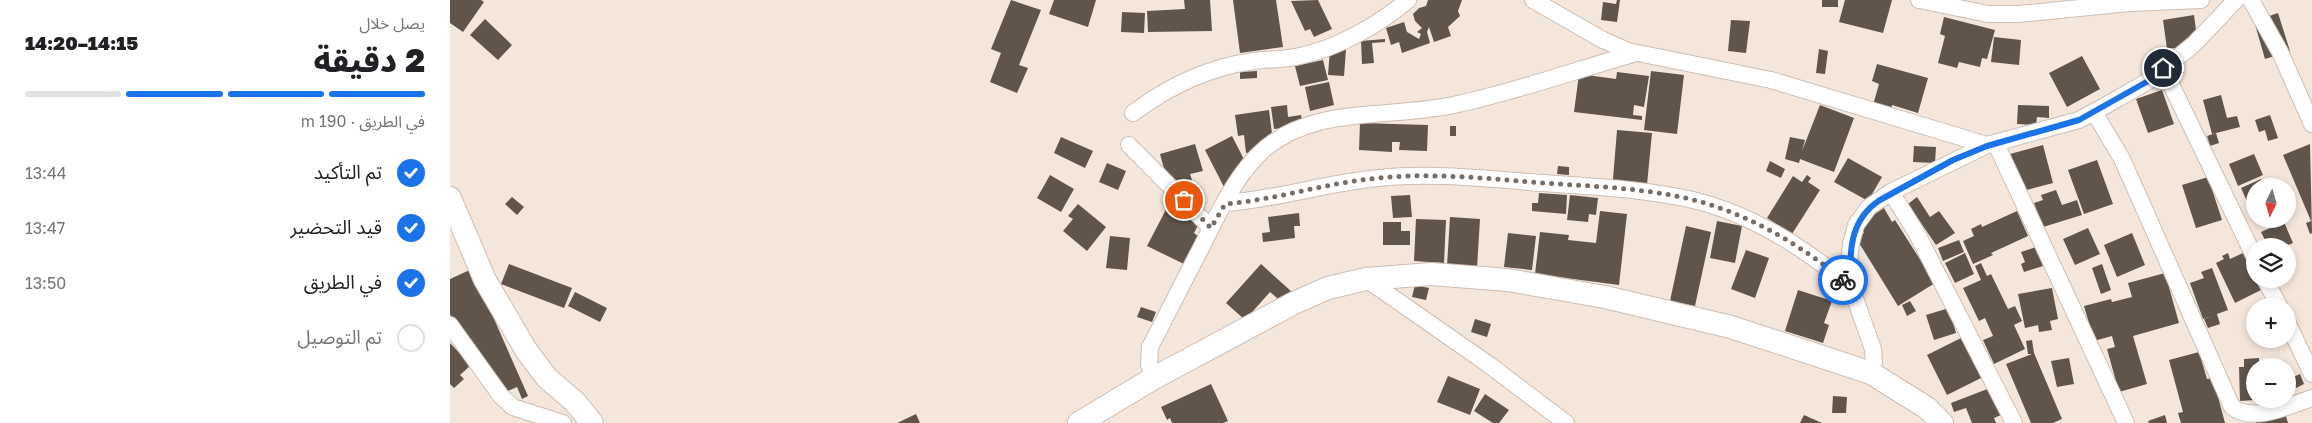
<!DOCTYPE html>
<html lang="ar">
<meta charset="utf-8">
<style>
body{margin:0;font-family:"Golos Text","Noto Sans Arabic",sans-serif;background:#f6f6f6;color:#202124;direction:rtl;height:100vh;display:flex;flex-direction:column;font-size:19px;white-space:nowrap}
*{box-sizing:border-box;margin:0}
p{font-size:16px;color:#757577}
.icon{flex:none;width:28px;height:28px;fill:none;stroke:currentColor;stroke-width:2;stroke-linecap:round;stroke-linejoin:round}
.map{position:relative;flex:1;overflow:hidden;direction:ltr}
.details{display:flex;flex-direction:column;background:#fff;width:450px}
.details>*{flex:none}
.needle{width:32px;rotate:185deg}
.fabs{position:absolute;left:1796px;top:178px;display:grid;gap:10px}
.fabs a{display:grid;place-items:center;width:50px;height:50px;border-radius:50%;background:#fff;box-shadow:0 2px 8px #0003;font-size:25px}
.pin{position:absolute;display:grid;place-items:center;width:42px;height:42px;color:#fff;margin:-21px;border:2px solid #fff;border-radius:50%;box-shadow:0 1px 5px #0007}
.courier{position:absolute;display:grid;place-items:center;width:50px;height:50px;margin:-25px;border:4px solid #1a73e8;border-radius:50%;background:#fff;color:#222;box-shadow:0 1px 6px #0007}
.summary em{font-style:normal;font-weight:800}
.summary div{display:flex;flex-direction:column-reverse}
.summary{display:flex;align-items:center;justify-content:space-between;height:85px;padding:0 25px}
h1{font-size:32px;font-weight:800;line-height:38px}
.bar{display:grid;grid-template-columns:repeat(4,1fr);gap:8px 5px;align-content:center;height:60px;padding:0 25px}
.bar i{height:6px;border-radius:4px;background:#e0e0e0}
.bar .active{background:#1a73e8}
.bar p{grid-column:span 4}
ol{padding:0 25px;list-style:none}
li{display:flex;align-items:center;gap:15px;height:55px}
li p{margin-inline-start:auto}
li .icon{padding:5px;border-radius:50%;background:#1a73e8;color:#fff;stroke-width:4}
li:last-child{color:#757577}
li i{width:28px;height:28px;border:2px solid #e0e0e0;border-radius:50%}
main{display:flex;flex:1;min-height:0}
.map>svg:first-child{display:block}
</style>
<main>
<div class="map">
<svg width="1862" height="423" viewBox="0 0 1862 423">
<rect width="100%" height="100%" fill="#f5e6db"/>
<path fill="#61544b" d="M0 0H31L34 2 13 32 0 23Z
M561 0 591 10 569 65 578 68 567 93 540 82 551 53 541 49Z
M604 0H646L638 27 599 14Z
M734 0H760L762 31 698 32 697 11 735 9Z
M783 0H826L833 47 790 53Z
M868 0 882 29 864 37 860 29 855 31 841 1Z
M978 0H1012L1008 11 1010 16 998 27 1001 36 984 42 979 27 977 32 980 43 952 53 949 42 941 45 936 28 954 22 957 32 969 39 971 34 967 32 972 28 965 21 963 14 969 8 976 6Z
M1167 0H1170L1167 22 1151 20 1153 2 1166 4Z
M1372 0H1388V7H1372Z
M1395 0H1442L1433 33 1389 22Z
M672 12 695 13 694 33 671 32Z
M1828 13 1840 51 1815 59 1804 21Z
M1744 15 1748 45 1717 49 1713 20Z
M1494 17 1545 30 1537 59 1532 58 1530 67 1509 62 1507 68 1488 63 1495 36 1490 34Z
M35 19 62 45 48 60 20 35Z
M1281 20 1300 21 1296 53 1278 51Z
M1544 37 1571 40 1569 65 1541 62Z
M935 39V42L922 43 924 63 912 64 911 41Z
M880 49 896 50 894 76 878 75Z
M1369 49 1378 51 1375 74 1366 73Z
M1632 56 1650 89 1617 107 1599 73Z
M873 60 878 80 850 86 845 66Z
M1427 64 1478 78 1468 113 1442 105 1441 110 1423 105 1429 84 1422 81Z
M807 71V78L790 79V72Z
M1201 71 1234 75 1227 134 1194 130Z
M1167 72 1199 76 1194 107 1184 105 1183 115 1192 116V120L1124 112 1129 74 1166 79Z
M879 82 884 105 860 111 855 87Z
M1712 90 1724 124 1698 133 1686 99Z
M1771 95 1777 118 1787 116 1790 127 1762 134 1753 100Z
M837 105 838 117 851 115 853 125 824 129 821 107Z
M1370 105 1404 118 1384 172 1350 159 1349 163 1335 159 1340 137 1355 140 1352 151Z
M1568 105 1599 106V118L1587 117 1586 125 1567 124Z
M819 110 824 149 796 153 794 135 788 136 785 115Z
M1820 115 1828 138 1818 141 1815 130 1809 132 1805 120Z
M910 123 978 125 977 151 949 150 950 142H942V152L909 150Z
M1000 126H1006V136H1000Z
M1167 130 1202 133 1196 195 1162 191Z
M1766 133 1769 143 1760 146 1757 136Z
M782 136 801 173 774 187 755 150Z
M611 137 643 151 635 168 604 153Z
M745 144 753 171 740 174 742 180 719 187 710 154Z
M1860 144 1862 233 1860 234 1856 223 1861 221 1833 155Z
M1593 145 1603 183 1569 192 1560 154Z
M1464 146 1486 147 1485 163 1463 162Z
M1804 154 1813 175 1788 186 1779 164Z
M1398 158 1432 177 1418 201 1384 182Z
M1647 160 1663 204 1634 214 1618 170Z
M1320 161 1335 169 1331 178 1316 171Z
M657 163 676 171 668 190 649 182Z
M1108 166 1119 167V175L1107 174Z
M600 175 624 189 611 212 587 198Z
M1357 175 1361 178 1358 182 1370 190 1342 234 1317 218 1343 176 1352 182Z
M1758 177 1772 220 1746 228 1732 185Z
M1811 179 1814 186H1805V219L1791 188Z
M1606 190 1612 205 1627 200 1632 215 1593 227 1584 203 1593 200 1591 195Z
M1089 193 1117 195 1116 214 1082 211V203H1088Z
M960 195 962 217 943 218 941 196Z
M1120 195 1148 198 1146 215 1139 214 1138 222 1117 220Z
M62 197 74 207 67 215 55 204Z
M1467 197 1480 217 1489 211 1505 233 1486 245 1458 204Z
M722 198 754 214 744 233 748 236 734 264 697 246Z
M628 204 656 227 637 251 613 231 623 219 618 216Z
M1434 208 1442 222 1445 220 1485 283 1448 306 1406 238 1414 233 1409 224Z
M1150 211 1177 214 1169 285 1085 274 1090 232 1119 235 1118 240 1146 243Z
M1567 211 1578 236 1541 253 1543 255 1523 264 1513 241 1524 236 1521 229 1531 224 1532 227Z
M849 213 850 226H844L845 238 813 242 812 233 820 232 818 217Z
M1000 217 1030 219 1027 268 997 266Z
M966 219 996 220 994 263 964 261Z
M1267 221 1292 226 1285 263 1260 258Z
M933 222H951V231H960V245H933Z
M1834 222 1843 243 1835 246H1818L1811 232Z
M1236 226 1261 232 1245 306 1220 301Z
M1638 228 1650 254 1625 265 1613 239Z
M1058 233 1086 236 1082 270 1054 267Z
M1682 233 1695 265 1667 277 1654 245Z
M660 236 680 238 677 270 656 268Z
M1509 240 1514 252 1493 261 1488 248Z
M1586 247 1593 266 1574 272 1571 264 1575 262 1571 252Z
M1296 250 1319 258 1305 298 1281 289Z
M1515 253 1524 274 1505 283 1495 263Z
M1778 253 1780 259 1793 253 1811 290 1785 303 1766 263 1774 259 1772 256Z
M1531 263 1537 276 1541 274 1558 309 1565 306 1572 321 1564 325 1575 349 1544 364 1533 340 1543 336 1535 318 1529 321 1513 288 1531 280 1525 266Z
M59 264 122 288 114 308 51 284Z
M811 264 842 292 833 303 820 292 795 320 776 303Z
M1652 264 1661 290 1651 294 1642 268Z
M1762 268 1778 310 1767 314 1770 324 1758 328 1754 319 1763 316 1753 319 1740 283 1754 278 1751 272Z
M22 269 78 396 72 399 67 387 49 395 23 366 0 314V279Z
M1715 273 1729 323 1683 336 1697 384 1669 392 1657 349 1665 347 1662 336 1644 341 1634 306 1661 299 1662 302 1682 297 1678 283Z
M965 285 979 288 976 300 962 297Z
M1602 288 1608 319 1600 321 1602 330 1589 332 1588 325 1575 328 1568 294Z
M1348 290 1382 301 1374 323 1379 325 1373 343 1335 331Z
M125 292 157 308 150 322 118 306Z
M1460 301 1466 311 1457 316 1452 305Z
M691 307 706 312 702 322 687 317Z
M1499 308 1506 333 1484 340 1476 315Z
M1025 319 1041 324 1037 337 1021 332Z
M1513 337 1533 377 1497 395 1477 355Z
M1582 340 1584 353 1612 419 1603 423H1581L1556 364 1582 354H1578L1576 341Z
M0 343 21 365 10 375 14 379 4 388 0 384Z
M1749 352 1757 379 1763 378 1775 423H1731L1728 413 1733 412 1719 360Z
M1619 358 1624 384 1607 387 1601 361Z
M1809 358V366H1805V400L1790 401 1789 367H1794V359Z
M1850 374 1854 384 1846 388 1841 378Z
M998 376 1030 389 1020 415 987 402Z
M761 384 778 421 773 423H722L720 418 717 420 711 407Z
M1540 388 1551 415 1544 418 1546 423H1522L1516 408 1504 412 1501 403Z
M1035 394 1059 410 1049 423H1043L1024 411Z
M1383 396 1397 397 1396 413H1382Z
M1834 409 1838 423H1806L1804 417Z
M466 414 470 423H447Z
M1354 415 1372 423H1350Z
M1715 415 1717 423H1699L1698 421Z"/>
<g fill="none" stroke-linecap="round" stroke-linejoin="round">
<g stroke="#cdbeb4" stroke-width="18">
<path id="street" d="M1083 0 1153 40 1178 51 1321 80 1537 145
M1469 0 1538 14H1569L1680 3 1751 0
M1801 0 1830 52 1862 124
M1713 68 1805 258
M1644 112 1672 159 1782 407C1804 423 1838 406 1862 398
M683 113C719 86 759 67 804 61 819 59 835 60 850 56 888 48 928 25 958 0
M1546 144 1676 423
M679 145 761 228
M1441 192 1466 232 1564 423
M775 203C821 200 866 186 912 180 967 172 1024 177 1078 182 1133 186 1190 188 1243 200 1302 214 1356 249 1401 287
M916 279 1038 364 1116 423
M1815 279 1829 306
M1838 324 1862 374
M0 325 51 396 63 407 113 423
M1421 373 1424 362 1423 349 1401 287 1399 263 1401 244 1406 225 1419 207 1441 192 1537 145 1629 120 1669 98 1700 80 1744 44 1786 0
M704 378 699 365 700 347C717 315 733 282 750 250 766 218 782 182 807 156 858 103 942 120 1008 104 1068 91 1126 70 1186 53"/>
</g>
<g stroke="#cdbeb4" stroke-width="24">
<path id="secondary" d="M0 198 35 280 76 350 97 378 125 402 142 423
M629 423 704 378 844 303 878 288 916 279 981 274 1058 280 1155 297 1281 327 1421 373 1477 408 1492 423"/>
</g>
<use href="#street" stroke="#fff" stroke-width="16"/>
<use href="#secondary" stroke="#fff" stroke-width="22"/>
</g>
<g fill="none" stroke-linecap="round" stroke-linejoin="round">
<path stroke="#766d67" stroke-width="5" stroke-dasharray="0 9" d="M734 200 761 228 775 204C822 200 866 186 912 180 967 172 1024 177 1079 182 1133 186 1191 187 1244 200 1298 214 1351 245 1393 280"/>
<path stroke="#1a73e8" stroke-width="6" d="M1393 280 1401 287C1399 253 1399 220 1430 200L1503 160 1537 146 1629 120 1700 80 1713 68"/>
</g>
</svg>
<div class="fabs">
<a><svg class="needle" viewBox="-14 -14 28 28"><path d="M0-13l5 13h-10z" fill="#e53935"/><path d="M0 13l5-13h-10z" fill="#757577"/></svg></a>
<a><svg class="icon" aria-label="layers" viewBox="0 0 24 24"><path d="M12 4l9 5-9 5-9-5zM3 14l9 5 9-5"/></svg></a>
<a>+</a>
<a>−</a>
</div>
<div class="pin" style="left:734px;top:200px;background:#ea580c"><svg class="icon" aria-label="bag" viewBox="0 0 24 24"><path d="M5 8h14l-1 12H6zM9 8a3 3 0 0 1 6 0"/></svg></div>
<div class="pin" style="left:1713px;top:68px;background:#1f2937"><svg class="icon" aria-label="home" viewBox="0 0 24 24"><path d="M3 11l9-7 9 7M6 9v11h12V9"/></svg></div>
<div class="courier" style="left:1393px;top:280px"><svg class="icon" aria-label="bike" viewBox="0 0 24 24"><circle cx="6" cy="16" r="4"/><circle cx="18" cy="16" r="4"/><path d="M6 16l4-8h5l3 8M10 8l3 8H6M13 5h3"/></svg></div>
</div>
<section class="details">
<div class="summary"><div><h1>2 دقيقة</h1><p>يصل خلال</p></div><em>14:15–14:20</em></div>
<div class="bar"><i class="active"></i><i class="active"></i><i class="active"></i><i></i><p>في الطريق · 190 m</p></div>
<ol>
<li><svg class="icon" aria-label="check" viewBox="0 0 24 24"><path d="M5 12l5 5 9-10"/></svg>تم التأكيد<p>13:44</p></li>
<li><svg class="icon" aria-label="check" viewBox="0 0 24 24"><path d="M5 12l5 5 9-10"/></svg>قيد التحضير<p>13:47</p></li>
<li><svg class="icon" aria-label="check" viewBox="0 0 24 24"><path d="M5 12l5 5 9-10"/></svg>في الطريق<p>13:50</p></li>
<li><i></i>تم التوصيل</li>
</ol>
</section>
</main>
